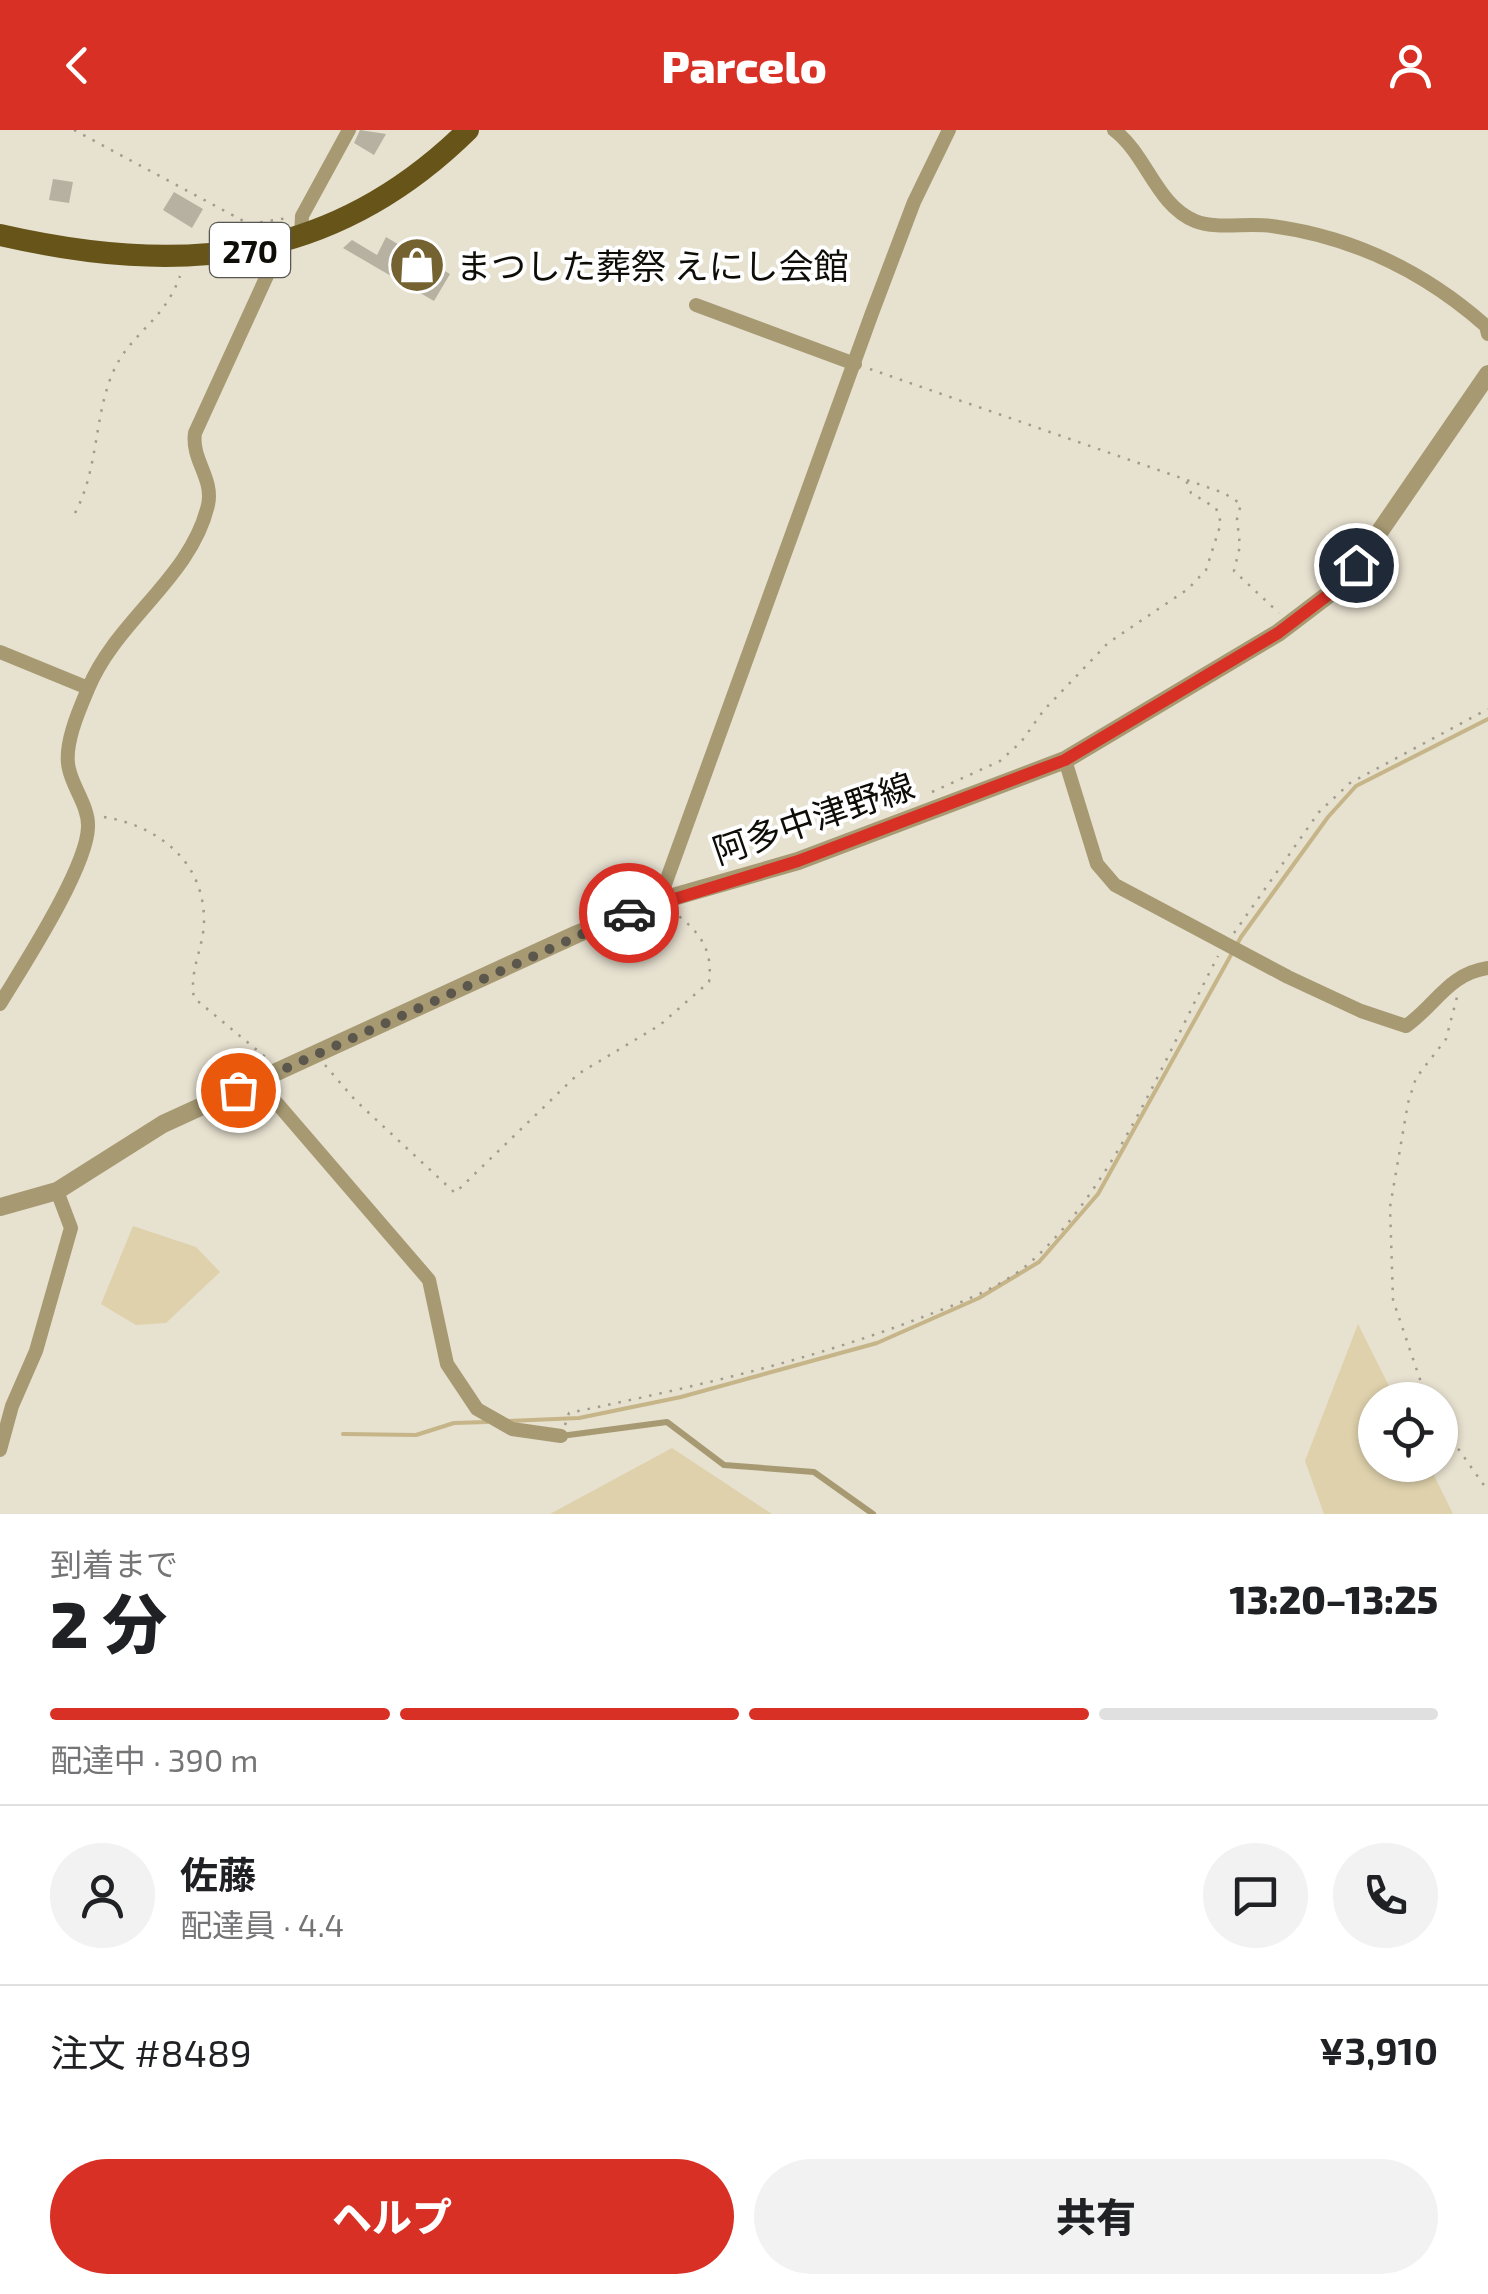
<!DOCTYPE html>
<html lang="ja">
<meta charset="utf-8">
<style>
body{margin:0;font-family:"Exo 2","Noto Sans JP",sans-serif;background:#f2f2f2;color:#202124;height:100vh;display:flex;flex-direction:column;font-size:38px;white-space:nowrap}
*{box-sizing:border-box;margin:0}
p{font-size:32px;color:#757577}
.icon{flex:none;width:55px;height:55px;fill:none;stroke:currentColor;stroke-width:2;stroke-linecap:round;stroke-linejoin:round}
.map{position:relative;height:1384px;overflow:hidden}
.sheet{display:flex;flex-direction:column;background:#fff;flex:1}
.sheet>*{flex:none}
.buttons{position:absolute;left:1358px;top:1252px;display:grid;gap:20px}
.buttons a{display:grid;place-items:center;width:100px;height:100px;border-radius:50%;background:#fff;box-shadow:0 2px 8px #0004;font-size:50px}
.pin{position:absolute;display:grid;place-items:center;width:85px;height:85px;color:#fff;margin:-42px;border:5px solid #fff;border-radius:50%;box-shadow:0 2px 10px #0007}
.courier{position:absolute;display:grid;place-items:center;width:100px;height:100px;margin:-50px;border:8px solid #d93025;border-radius:50%;background:#fff;color:#222;box-shadow:0 2px 12px #0007}
.overview em{font-style:normal;font-weight:800}
.overview div{display:flex;flex-direction:column-reverse}
.overview{display:flex;align-items:center;justify-content:space-between;height:170px;padding:0 50px}
h1{font-size:65px;font-weight:800;line-height:75px}
.bar{display:grid;grid-template-columns:repeat(4,1fr);gap:15px 10px;align-content:center;height:120px;padding:0 50px}
.bar i{height:12px;border-radius:8px;background:#e0e0e0}
.bar .on{background:#d93025}
.bar p{grid-column:span 4}
.line{display:flex;align-items:center;gap:25px;padding:0 50px;border-top:2px solid #e0e0e0}
.line div{flex:1}
.round{display:grid;place-items:center;flex:none;width:105px;height:105px;border-radius:52px;background:#f2f2f2}
.primary-button{display:flex;gap:20px;margin-top:auto;padding:20px 50px}
.primary-button a{flex:1;height:115px;border-radius:60px;background:#d93025;color:#fff;font-size:40px;font-weight:800;line-height:115px;text-align:center}
.primary-button a+a{background:#f2f2f2;color:#202124}
header{display:flex;justify-content:space-between;align-items:center;height:130px;padding:0 50px;background:#d93025;color:#fff;font-size:45px;font-weight:800}
.map>svg:first-child{display:block}
</style>
<header><svg class="icon" aria-label="back" viewBox="0 0 24 24"><path d="M15 5l-7 7 7 7"/></svg>Parcelo<svg class="icon" aria-label="person" viewBox="0 0 24 24"><circle cx="12" cy="8" r="4"/><path d="M4 21q1-7 8-7t8 7"/></svg></header>
<div class="map">
<svg width="1488" height="1384" viewBox="0 0 1488 1384">
<rect width="100%" height="100%" fill="#e7e1d0"/>
<path fill="#ded1ac" d="M133 1096 196 1117 220 1142 166 1193 136 1195 101 1174Z
M1358 1194 1396 1270H1375V1335H1429L1453 1384H1324L1305 1331Z
M672 1318 772 1384H550Z"/>
<g fill="none" stroke-linecap="round" stroke-linejoin="round">
<path stroke="#c5b588" stroke-width="4" d="M506 1291 579 1288 681 1267 877 1213 979 1168 1039 1132 1098 1064 1241 807 1328 687 1356 656 1488 589
M343 1304 416 1305 454 1293 487 1292"/>
</g>
<path fill="#b6b1a0" d="M360 0 386 4 374 25 354 13Z
M53 49 73 52 69 73 49 70Z
M174 62 203 79 192 98 163 80Z
M386 107 411 122 416 115 430 123 426 130 450 144 434 171 343 118 352 110 377 125Z"/>
<g fill="none" stroke-linecap="round" stroke-linejoin="round">
<path stroke="#a19c8e" stroke-width="2.5" stroke-dasharray="2.5 8" stroke-linecap="butt" d="M74 0 249 94 288 88
M870 239 1224 363 1241 374 1237 389 1240 416 1234 441 1279 483
M75 383C98 340 94 291 111 247 128 203 163 194 180 146
M932 662 1000 631 1021 612 1044 580 1108 513 1188 459 1206 440 1221 393 1216 378 1191 363 1186 350
M104 687C159 696 204 732 204 790 204 818 189 839 194 868L269 930
M1234 803 1319 682 1350 653 1488 579
M325 935 355 970 455 1063 578 944 660 895 709 852C713 821 701 803 676 784
M1427 1270 1393 1170 1390 1077 1408 973 1416 948 1446 909 1457 867
M1440 1293 1488 1361
M565 1295 569 1283C689 1258 806 1232 920 1188 957 1174 1004 1157 1034 1129 1115 1055 1167 923 1218 826"/>
<path stroke="#a79a73" stroke-width="6" d="M561 1306 667 1292 724 1335 814 1342 873 1384"/>
<path stroke="#a79a73" stroke-width="14" d="M1114 0C1147 25 1156 75 1195 91 1218 100 1248 92 1272 96 1353 107 1425 142 1486 196L1488 204
M301 107 302 86 349 0
M696 175 855 234
M0 522 88 558
M1065 630 1097 734 1115 755 1288 847 1361 881 1406 896C1437 874 1448 844 1488 838
M659 771 872 183 914 72 949 0
M0 874C23 836 87 738 88 697 89 677 73 658 69 639 63 616 79 580 88 559 116 490 191 448 208 375 214 348 191 330 195 303L282 113
M257 950 429 1150 447 1234 477 1279 512 1299 561 1306
M0 1320 12 1276 36 1221 71 1098 57 1061"/>
<path stroke="#a79a73" stroke-width="18" d="M0 1077 57 1061 163 994 577 804 659 771 798 731 1065 630 1278 503 1345 452 1488 244"/>
<path stroke="#665419" stroke-width="22" d="M0 105C179 146 331 135 468 0"/>
</g>
<g fill="none" stroke-linecap="round" stroke-linejoin="round">
<path stroke="#5b574d" stroke-width="10" stroke-dasharray="0 18" d="M238 960 629 783"/>
<path stroke="#d93025" stroke-width="12" d="M629 783 798 731 1065 630 1278 503 1345 452 1356 435"/>
</g>
<defs>
<g id="shop-disc" transform="scale(2.875)"><circle r="9.5" fill="#746331" stroke="#fff"/><path d="M-5-2.5h2.3a2.7 3.5 0 0 1 5.4 0H5L5.5 6h-11ZM-1.5-2.5h3a1.5 2.3 0 0 0-3 0Z" fill="#fff"/></g>
</defs>
<g fill-rule="evenodd">
<use href="#shop-disc" x="417" y="135"/>
</g>
<g text-anchor="middle" dominant-baseline="central" stroke-width="8" stroke-linejoin="round" paint-order="stroke">
<rect fill="#fff" stroke="#575651" stroke-width="2.5" x="210" y="93" width="80" height="54" rx="8"/>
<g font-size="32" font-weight="bold" fill="#0f0d07">
<text x="250" y="120">270</text>
</g>
<g font-size="35" fill="#0f0d07" stroke="#fff" text-anchor="start">
<text x="456" y="135">まつした葬祭 えにし会館</text>
</g>
<g font-size="35" fill="#0f0d07" stroke="#fff">
<text transform="translate(813 687) rotate(-19)">阿多中津野線</text>
</g>
</g>
</svg>
<div class="buttons">
<a><svg class="icon" aria-label="locate" viewBox="0 0 24 24"><circle cx="12" cy="12" r="6"/><path d="M12 2v4M12 18v4M2 12h4M18 12h4"/></svg></a>
</div>
<div class="pin" style="left:238px;top:960px;background:#ea580c"><svg class="icon" aria-label="bag" viewBox="0 0 24 24"><path d="M5 8h14l-1 12H6zM9 8a3 3 0 0 1 6 0"/></svg></div>
<div class="pin" style="left:1356px;top:435px;background:#1f2937"><svg class="icon" aria-label="home" viewBox="0 0 24 24"><path d="M3 11l9-7 9 7M6 9v11h12V9"/></svg></div>
<div class="courier" style="left:629px;top:783px"><svg class="icon" aria-label="car" viewBox="0 0 24 24"><path d="M5 17H2v-5l4-1 3-4h7l3 4 3 1v5h-3M9 17h6M6 11h13"/><circle cx="7" cy="17" r="2"/><circle cx="17" cy="17" r="2"/></svg></div>
</div>
<section class="sheet">
<div class="overview"><div><h1>2 分</h1><p>到着まで</p></div><em>13:20–13:25</em></div>
<div class="bar"><i class="on"></i><i class="on"></i><i class="on"></i><i></i><p>配達中 · 390 m</p></div>
<div class="line" style="height:180px"><a class="round"><svg class="icon" aria-label="person" viewBox="0 0 24 24"><circle cx="12" cy="8" r="4"/><path d="M4 21q1-7 8-7t8 7"/></svg></a><div><b>佐藤</b><p>配達員 · 4.4</p></div><a class="round"><svg class="icon" aria-label="chat" viewBox="0 0 24 24"><path d="M4 5h16v11H9l-5 4z"/></svg></a><a class="round"><svg class="icon" aria-label="phone" viewBox="0 0 24 24"><path d="M5 4h4l2 5-3 2q2 4 5 5l2-3 5 2v4C11 20 4 13 5 4z"/></svg></a></div>
<div class="line" style="height:130px"><div>注文 #8489</div><b>¥3,910</b></div>
<div class="primary-button"><a>ヘルプ</a><a>共有</a></div>
</section>
